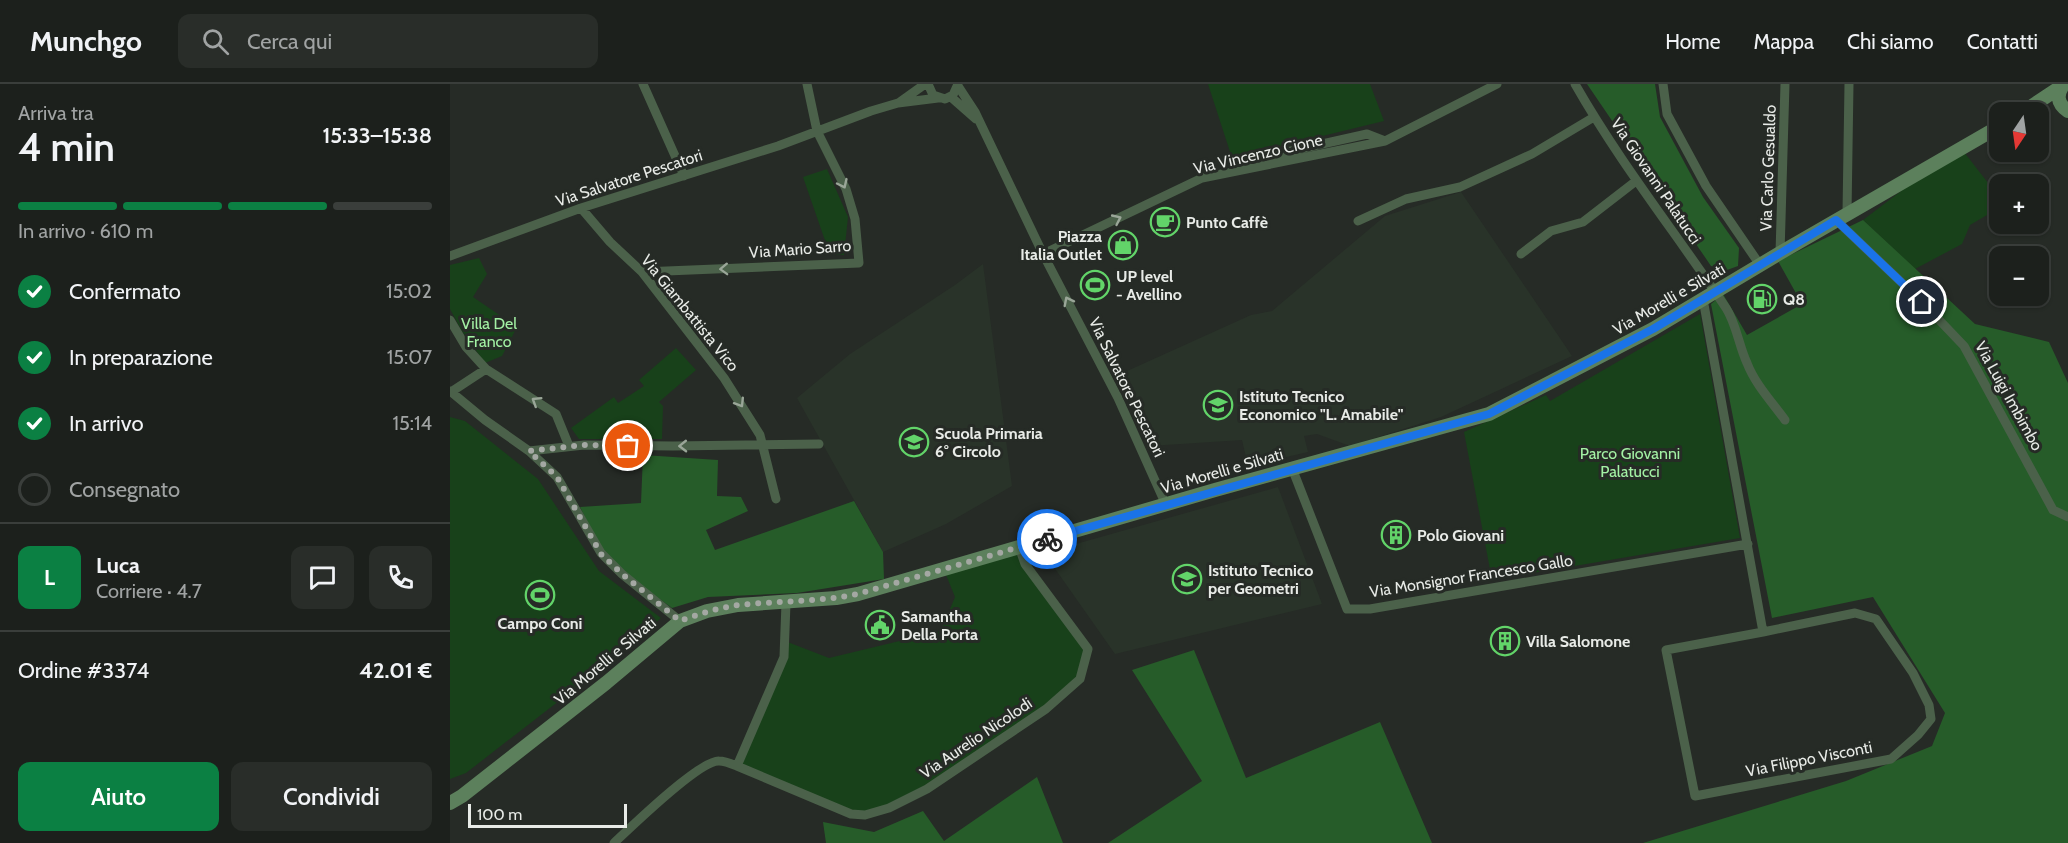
<!DOCTYPE html>
<html lang="it">
<meta charset="utf-8">
<style>
body{margin:0;font-family:Cabin,sans-serif;background:#292d29;color:#f1f3f6;height:100vh;display:flex;flex-direction:column;font-size:22px;white-space:nowrap}
*{box-sizing:border-box;margin:0}
p{font-size:20px;color:#a0a3a3}
.icon{flex:none;width:33px;height:33px;fill:none;stroke:currentColor;stroke-width:2;stroke-linecap:round;stroke-linejoin:round}
.map{position:relative;flex:1;overflow:hidden}
.drawer{display:flex;flex-direction:column;background:#1c201c;width:450px}
.drawer>*{flex:none}
.needle{width:39px;rotate:193deg}
.buttons{position:absolute;left:1539px;top:18px;display:grid;gap:12px}
.buttons a{display:grid;place-items:center;width:60px;height:60px;border-radius:12px;background:#1c201c;box-shadow:0 2px 4px #0004,0 0 0 2px #3a3e3b;font-size:30px}
.scale{position:absolute;left:18px;bottom:15px;width:159px;box-sizing:border-box;padding-left:6px;border:3px solid #e8ebe7;border-top:0;font-size:16px;line-height:21px;white-space:nowrap;color:#e8ebe7;-webkit-text-stroke:4px #262b26;paint-order:stroke}
.pin{position:absolute;display:grid;place-items:center;width:51px;height:51px;color:#fff;margin:-26px;border:3px solid #fff;border-radius:50%;box-shadow:0 2px 6px #0007}
.courier{position:absolute;display:grid;place-items:center;width:60px;height:60px;margin:-30px;border:4px solid #1a73e8;border-radius:50%;background:#fff;color:#222;box-shadow:0 2px 8px #0007}
.headline em{font-style:normal;font-weight:600}
.headline div{display:flex;flex-direction:column-reverse}
.headline{display:flex;align-items:center;justify-content:space-between;height:102px;padding:0 18px}
h1{font-size:39px;font-weight:600;line-height:45px}
.bar{display:grid;grid-template-columns:repeat(4,1fr);gap:9px 6px;align-content:center;height:72px;padding:0 18px}
.bar i{height:8px;border-radius:4px;background:#3a3e3b}
.bar .active{background:#0b8043}
.bar p{grid-column:span 4}
.line{display:flex;align-items:center;gap:15px;padding:0 18px;border-top:2px solid #3a3e3b}
.line div{flex:1}
.round{display:grid;place-items:center;flex:none;width:63px;height:63px;border-radius:12px;background:#292d29}
ol{padding:0 18px;list-style:none}
li{display:flex;align-items:center;gap:18px;height:66px}
li p{margin-inline-start:auto}
li .icon{padding:6px;border-radius:50%;background:#0b8043;color:#fff;stroke-width:4}
li:last-child{color:#a0a3a3}
li i{width:33px;height:33px;border:3px solid #3a3e3b;border-radius:50%}
.primary-button{display:flex;gap:12px;margin-top:auto;padding:12px 18px}
.primary-button a{flex:1;height:69px;border-radius:12px;background:#0b8043;color:#fff;font-size:24px;font-weight:600;line-height:69px;text-align:center}
.primary-button a+a{background:#292d29;color:#f1f3f6}
header{display:flex;align-items:center;gap:36px;box-sizing:border-box;height:84px;padding:0 30px;background:#1c201c;border-bottom:2px solid #3a3e3b}
header strong{font-size:28px}
nav{display:flex;gap:33px;margin-inline-start:auto;font-size:21px}
.search{width:420px;height:54px;background:#292d29;display:flex;align-items:center;gap:15px;box-sizing:border-box;padding:0 21px;border-radius:12px;color:#a0a3a3;font-size:22px}
main{display:flex;flex:1;min-height:0}
.map>svg:first-child{display:block}
</style>
<header>
<strong>Munchgo</strong>
<div class="search"><svg class="icon" aria-label="search" viewBox="0 0 24 24"><circle cx="10" cy="10" r="6"/><path d="M15 15l6 6"/></svg>Cerca qui</div>
<nav><a>Home</a><a>Mappa</a><a>Chi siamo</a><a>Contatti</a></nav>
</header>
<main>
<section class="drawer">
<div class="headline"><div><h1>4 min</h1><p>Arriva tra</p></div><em>15:33–15:38</em></div>
<div class="bar"><i class="active"></i><i class="active"></i><i class="active"></i><i></i><p>In arrivo · 610 m</p></div>
<ol>
<li><svg class="icon" aria-label="check" viewBox="0 0 24 24"><path d="M5 12l5 5 9-10"/></svg>Confermato<p>15:02</p></li>
<li><svg class="icon" aria-label="check" viewBox="0 0 24 24"><path d="M5 12l5 5 9-10"/></svg>In preparazione<p>15:07</p></li>
<li><svg class="icon" aria-label="check" viewBox="0 0 24 24"><path d="M5 12l5 5 9-10"/></svg>In arrivo<p>15:14</p></li>
<li><i></i>Consegnato</li>
</ol>
<div class="line" style="height:108px"><b class="round" style="background:#0b8043;color:#fff">L</b><div><b>Luca</b><p>Corriere · 4.7</p></div><a class="round"><svg class="icon" aria-label="chat" viewBox="0 0 24 24"><path d="M4 5h16v11H9l-5 4z"/></svg></a><a class="round"><svg class="icon" aria-label="phone" viewBox="0 0 24 24"><path d="M5 4h4l2 5-3 2q2 4 5 5l2-3 5 2v4C11 20 4 13 5 4z"/></svg></a></div>
<div class="line" style="height:78px"><div>Ordine #3374</div><b>42.01 €</b></div>
<div class="primary-button"><a>Aiuto</a><a>Condividi</a></div>
</section>
<div class="map">
<svg width="1618" height="759" viewBox="0 0 1618 759">
<rect width="100%" height="100%" fill="#262b26"/>
<path fill="#293329" d="M1011 108 1122 272 991 333 900 362 867 350 854 352 858 368 798 382 792 356 700 362 666 292 801 231 822 227 935 132Z
M533 180 562 402 496 440 433 468 347 314 400 270 505 201Z
M828 403 872 520 665 570 594 469Z"/>
<path fill="#18411a" d="M758 0H920L934 37 782 74Z
M1514 68 1549 113V124L1520 141 1512 160 1465 185 1413 136 1467 95Z
M377 85 398 133 394 171H380L353 93Z
M29 174 37 190 23 213 67 243 52 272 35 279 12 247 0 225V181Z
M1250 230 1290 454 1042 496 1014 348 1096 311 1100 317Z
M226 264 246 286 209 318 213 322 212 355H129L121 344 164 313 168 319 194 302 189 296Z
M0 333 15 337 88 395 149 487 211 534 172 568 16 689 0 695Z
M569 463 638 565 634 585 596 625 439 724 401 730 287 682 334 573 335 557 379 574 491 547 505 513 494 486Z"/>
<path fill="#265c29" d="M1137 0H1205L1210 33 1253 113 1289 164 1288 182 1277 186 1261 182Z
M1413 136 1525 240 1599 258 1618 299V759H1193L1396 697 1482 662 1495 629 1423 513 1322 534 1261 220 1273 210 1297 251 1352 220 1328 177Z
M193 371 268 376 267 412 291 413 298 427 256 446 265 466 404 417 433 468 434 495 347 509 258 513 222 524 193 503 152 467 130 423 191 419Z
M744 566 796 694 930 638 982 759H658L752 697 682 586Z
M587 693 613 759H376L373 738 424 748 473 727 494 757Z"/>
<g fill="none" stroke-linecap="round" stroke-linejoin="round">
<path stroke="#4b614a" stroke-width="9" d="M193 0 234 92
M478 0 483 11 495 15 503 11 508 0
M1125 0C1170 79 1226 149 1276 224 1286 239 1289 262 1297 279 1305 300 1322 318 1335 336
M1213 0 1217 30 1256 102 1310 181
M508 2 525 28 593 170 668 314 716 421
M501 13 526 35
M450 18 475 0
M783 80 917 50 935 57
M131 124 160 158 192 188 274 294 310 351 326 415
M1397 129 1399 0
M1386 136 1472 218 1514 262 1603 426 1618 433
M908 137 956 115 1010 103 1082 70 1144 33
M1330 169 1335 0
M593 170 752 94 935 57 1047 0
M1071 170 1101 147 1133 138 1186 97
M0 172 131 124 328 62 421 27 448 19 488 14
M192 188 409 179 405 135 396 105 367 47 357 0
M1253 215 1313 548 1216 566 1245 712 1441 675 1468 651 1481 635 1479 621 1463 589 1426 535 1405 529 1313 548
M0 236 16 263 36 285 106 330 119 362
M0 307 35 336 79 367 107 393 151 469 172 490 230 537
M1 308 36 285
M79 367 134 361 223 362 369 360
M842 384 897 525H920L1298 460
M287 682 401 730 415 731 439 724 477 705 596 625 630 595 638 565 575 480 569 463
M164 759C181 743 250 676 269 677 275 677 282 680 287 682L334 573 336 519"/>
<path stroke="#5c805c" stroke-width="14" d="M1614 0C1606 10 1607 20 1618 27
M1573 28 1612 2
M0 719 12 712 156 599 230 537 257 527 288 521 386 514 408 510 765 406 1039 330 1203 245 1330 169 1550 42"/>
</g>
<defs><path id="oneway-chevron" d="M-2-3.5L2.5 0L-2 3.5" fill="none" stroke-width="1.6" stroke-linecap="round" stroke-linejoin="round" transform="scale(1.5)"/></defs>
<g stroke="#9aa698">
<use href="#oneway-chevron" transform="translate(393 100) rotate(65)"/>
<use href="#oneway-chevron" transform="translate(667 135) rotate(-25)"/>
<use href="#oneway-chevron" transform="translate(274 185) rotate(178)"/>
<use href="#oneway-chevron" transform="translate(618 217) rotate(-117)"/>
<use href="#oneway-chevron" transform="translate(86 317) rotate(-148)"/>
<use href="#oneway-chevron" transform="translate(290 319) rotate(58)"/>
<use href="#oneway-chevron" transform="translate(233 362) rotate(179)"/>
</g>
<g fill="none" stroke-linecap="round" stroke-linejoin="round">
<path stroke="#a4a8a3" stroke-width="6" stroke-dasharray="0 10.8" d="M178 362 134 361 79 367 107 393 151 470 172 490 230 537C249 530 268 524 288 521 328 517 368 518 408 510L597 455"/>
<path stroke="#1a73e8" stroke-width="8" d="M597 455 1039 330 1203 245 1386 136 1472 218"/>
</g>
<defs>
<g id="cafe-ring" transform="scale(1.5)"><circle r="9.5" fill="#262b26" stroke="#62d469" stroke-width="1.5"/><path d="M-5.5-4.5H6V0H3Q3 3.5 0 3.5H-2.5Q-5.5 3.5-5.5 0ZM3-3.2v2h1.7v-2ZM-6 4.5H4V6H-6Z" fill="#62d469"/></g>
<g id="shop-ring" transform="scale(1.5)"><circle r="9.5" fill="#262b26" stroke="#62d469" stroke-width="1.5"/><path d="M-5-2.5h2.3a2.7 3.5 0 0 1 5.4 0H5L5.5 6h-11ZM-1.5-2.5h3a1.5 2.3 0 0 0-3 0Z" fill="#62d469"/></g>
<g id="stadium-ring" transform="scale(1.5)"><circle r="9.5" fill="#262b26" stroke="#62d469" stroke-width="1.5"/><path d="M0-5a6.5 5 0 1 0 0 10a6.5 5 0 1 0 0-10ZM-3.5-1.8h7v3.6h-7Z" fill="#62d469"/></g>
<g id="fuel-ring" transform="scale(1.5)"><circle r="9.5" fill="#262b26" stroke="#62d469" stroke-width="1.5"/><path d="M-5.5-6h7V0h2V4h1.3V-2.5L3-4.5l.8-.8L6-3V5H2.5V1h-1V6h-7ZM-4.2-4.7v3.2H.2V-4.7Z" fill="#62d469"/></g>
<g id="school-ring" transform="scale(1.5)"><circle r="9.5" fill="#262b26" stroke="#62d469" stroke-width="1.5"/><path d="M0-5L7-2L0 1L-7-2ZM-4 1L0 2.5L4 1V4Q0 6-4 4Z" fill="#62d469"/></g>
<g id="building-ring" transform="scale(1.5)"><circle r="9.5" fill="#262b26" stroke="#62d469" stroke-width="1.5"/><path d="M-4-6H4V6H1V3H-1V6H-4ZM-2.5-4.3h1.7v1.8h-1.7ZM.8-4.3h1.7v1.8H.8ZM-2.5-1h1.7V.8h-1.7ZM.8-1h1.7V.8H.8Z" fill="#62d469"/></g>
<g id="civic-ring" transform="scale(1.5)"><circle r="9.5" fill="#262b26" stroke="#62d469" stroke-width="1.5"/><path d="M-.6-6.5H3V-4.5H.6V-3L4-1V1h2V6H-6V1h2V-1L-.6-3ZM-1.2 2.5V6h2.4V2.5Z" fill="#62d469"/></g>
</defs>
<g fill-rule="evenodd">
<use href="#cafe-ring" x="715" y="138"/>
<use href="#shop-ring" x="673" y="161"/>
<use href="#stadium-ring" x="645" y="201"/>
<use href="#fuel-ring" x="1312" y="215"/>
<use href="#school-ring" x="768" y="321"/>
<use href="#school-ring" x="464" y="358"/>
<use href="#building-ring" x="946" y="451"/>
<use href="#school-ring" x="737" y="495"/>
<use href="#stadium-ring" x="90" y="511"/>
<use href="#civic-ring" x="430" y="541"/>
<use href="#building-ring" x="1055" y="557"/>
</g>
<g text-anchor="middle" dominant-baseline="central" stroke-width="6" stroke-linejoin="round" paint-order="stroke">
<g font-size="16" fill="#e8ebe7" stroke="#262b26">
<text transform="translate(808 70) rotate(-13)">Via Vincenzo Cione</text>
<text transform="translate(1318 84) rotate(-88)">Via Carlo Gesualdo</text>
<text transform="translate(179 94) rotate(-18)">Via Salvatore Pescatori</text>
<text transform="translate(1206 97) rotate(56)">Via Giovanni Palatucci</text>
<text transform="translate(350 165) rotate(-4)">Via Mario Sarro</text>
<text transform="translate(1219 215) rotate(-30)">Via Morelli e Silvati</text>
<text transform="translate(240 229) rotate(51)">Via Giambattista Vico</text>
<text transform="translate(677 303) rotate(64)">Via Salvatore Pescatori</text>
<text transform="translate(1559 312) rotate(61)">Via Luigi Imbimbo</text>
<text transform="translate(772 387) rotate(-16)">Via Morelli e Silvati</text>
<text transform="translate(1021 492) rotate(-9)">Via Monsignor Francesco Gallo</text>
<text transform="translate(155 577) rotate(-40)">Via Morelli e Silvati</text>
<text transform="translate(526 654) rotate(-34)">Via Aurelio Nicolodi</text>
<text transform="translate(1359 675) rotate(-11)">Via Filippo Visconti</text>
</g>
<g font-size="16" font-weight="bold" fill="#e8ebe7" stroke="#262b26" text-anchor="start">
<text x="736" y="138">Punto Caffè</text>
<text x="652" y="152" text-anchor="end">Piazza<tspan x="652" dy="18">Italia Outlet</tspan></text>
<text x="666" y="192">UP level<tspan x="666" dy="18">- Avellino</tspan></text>
<text x="1333" y="215">Q8</text>
<text x="789" y="312">Istituto Tecnico<tspan x="789" dy="18">Economico "L. Amabile"</tspan></text>
<text x="485" y="349">Scuola Primaria<tspan x="485" dy="18">6° Circolo</tspan></text>
<text x="967" y="451">Polo Giovani</text>
<text x="758" y="486">Istituto Tecnico<tspan x="758" dy="18">per Geometri</tspan></text>
<text x="451" y="532">Samantha<tspan x="451" dy="18">Della Porta</tspan></text>
<text x="90" y="539" text-anchor="middle">Campo Coni</text>
<text x="1076" y="557">Villa Salomone</text>
</g>
<g font-size="16" fill="#a3f1a4" stroke="#262b26">
<text x="39" y="239">Villa Del<tspan x="39" dy="18">Franco</tspan></text>
<text x="1180" y="369">Parco Giovanni<tspan x="1180" dy="18">Palatucci</tspan></text>
</g>
</g>
</svg>
<div class="buttons">
<a><svg class="needle" viewBox="-14 -14 28 28"><path d="M0-13l5 13h-10z" fill="#e53935"/><path d="M0 13l5-13h-10z" fill="#a0a3a3"/></svg></a>
<a>+</a>
<a>−</a>
</div>
<div class="scale">100 m</div>
<div class="pin" style="left:178px;top:362px;background:#ea580c"><svg class="icon" aria-label="bag" viewBox="0 0 24 24"><path d="M5 8h14l-1 12H6zM9 8a3 3 0 0 1 6 0"/></svg></div>
<div class="pin" style="left:1472px;top:218px;background:#1f2937"><svg class="icon" aria-label="home" viewBox="0 0 24 24"><path d="M3 11l9-7 9 7M6 9v11h12V9"/></svg></div>
<div class="courier" style="left:597px;top:455px"><svg class="icon" aria-label="bike" viewBox="0 0 24 24"><circle cx="6" cy="16" r="4"/><circle cx="18" cy="16" r="4"/><path d="M6 16l4-8h5l3 8M10 8l3 8H6M13 5h3"/></svg></div>
</div>
</main>
